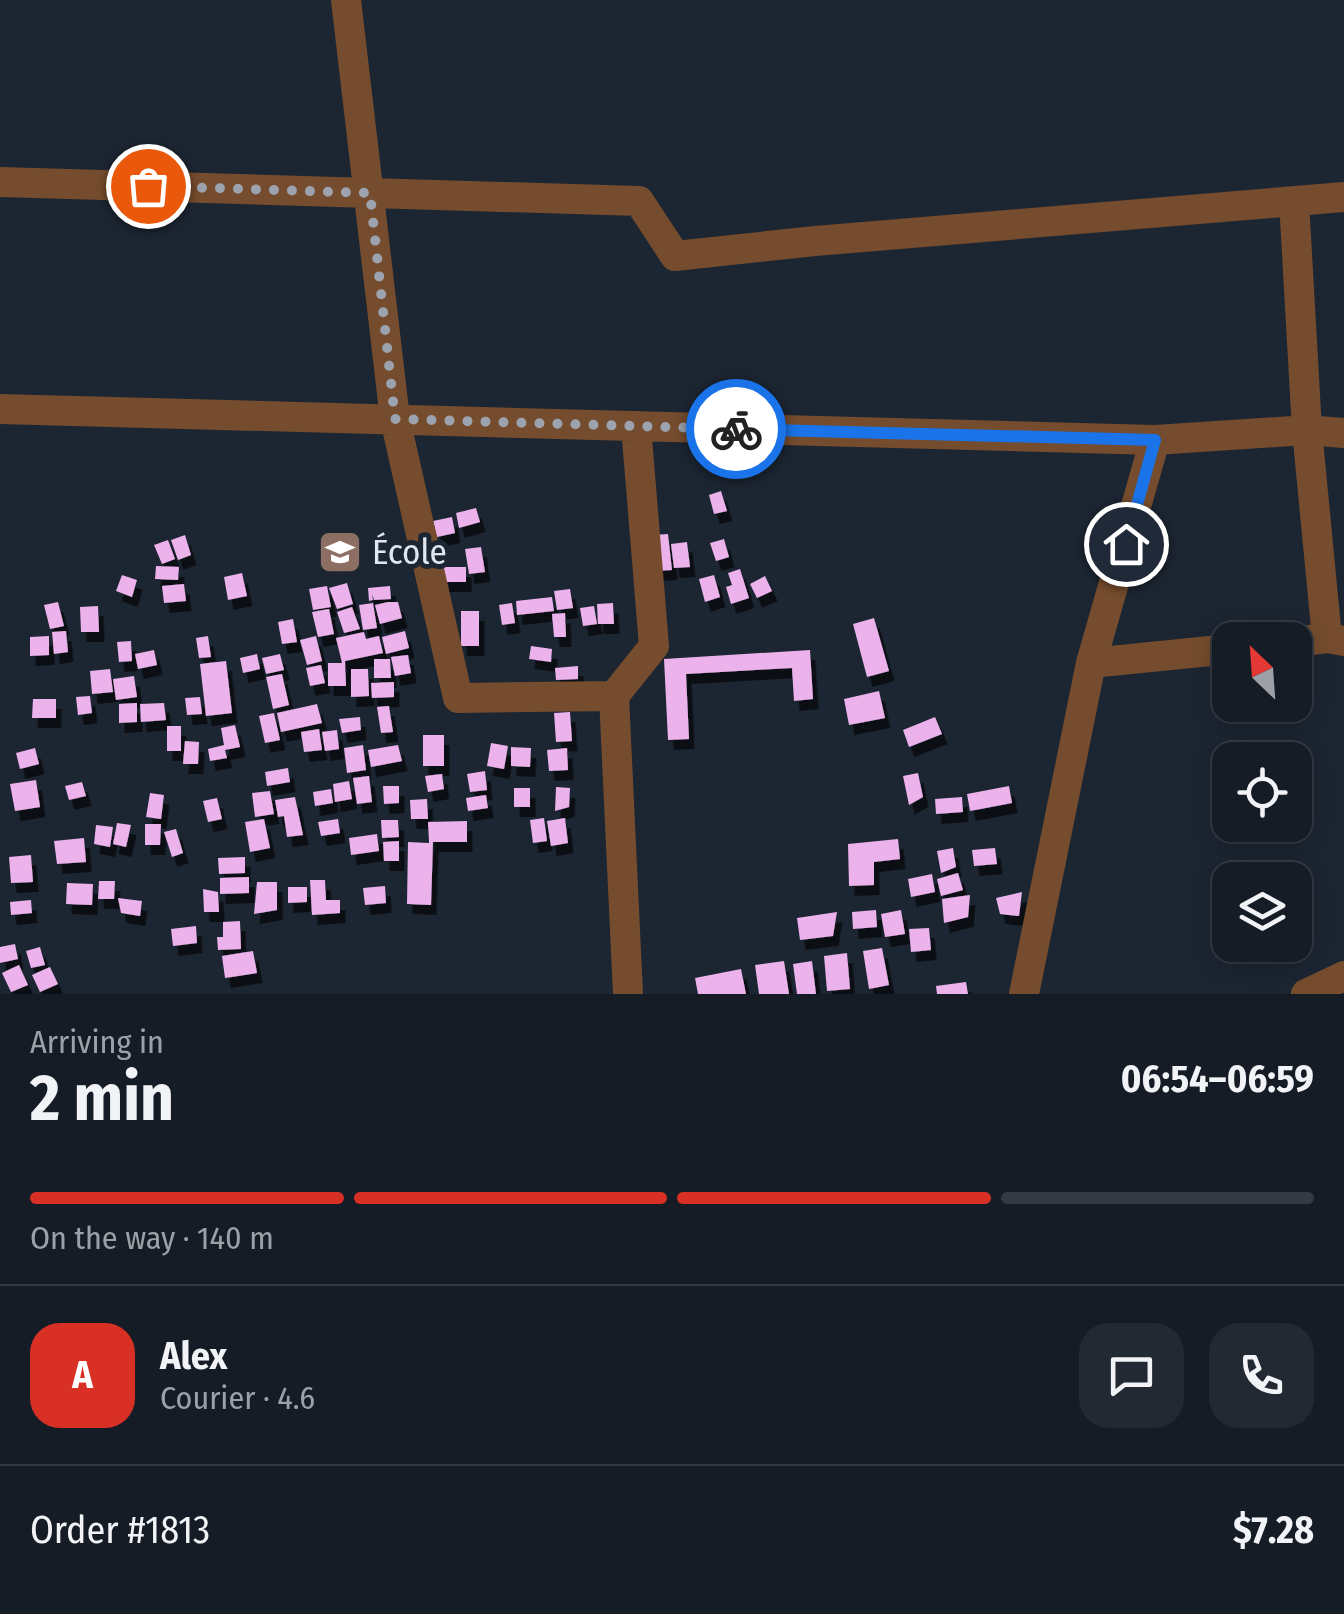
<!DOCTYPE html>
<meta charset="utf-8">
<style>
body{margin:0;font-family:"Fira Sans Condensed",sans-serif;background:#222932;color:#f1f3f6;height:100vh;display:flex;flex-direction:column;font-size:38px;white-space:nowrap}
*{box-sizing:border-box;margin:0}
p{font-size:32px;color:#9da1a7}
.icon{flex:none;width:55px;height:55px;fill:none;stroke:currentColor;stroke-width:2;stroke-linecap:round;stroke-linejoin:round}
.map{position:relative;height:994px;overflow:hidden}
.details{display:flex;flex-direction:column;background:#151c26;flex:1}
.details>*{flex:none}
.needle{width:65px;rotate:335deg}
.controls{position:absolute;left:1212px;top:622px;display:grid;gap:20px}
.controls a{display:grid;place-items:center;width:100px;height:100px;border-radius:20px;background:#151c26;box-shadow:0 5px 25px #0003,0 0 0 2px #343a43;font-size:50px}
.pin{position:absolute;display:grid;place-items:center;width:85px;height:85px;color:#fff;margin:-42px;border:5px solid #fff;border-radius:50%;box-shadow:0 2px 10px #0007}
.courier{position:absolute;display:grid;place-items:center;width:100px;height:100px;margin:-50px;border:8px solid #1a73e8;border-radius:50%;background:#fff;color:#222;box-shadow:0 2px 12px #0007}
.overview em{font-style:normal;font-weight:700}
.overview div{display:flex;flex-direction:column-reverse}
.overview{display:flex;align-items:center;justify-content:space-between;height:170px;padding:0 30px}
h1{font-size:65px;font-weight:700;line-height:75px}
.bar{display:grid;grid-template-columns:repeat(4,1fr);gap:15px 10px;align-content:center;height:120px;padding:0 30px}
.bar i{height:12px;border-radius:8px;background:#343a43}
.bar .active{background:#d93025}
.bar p{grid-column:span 4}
.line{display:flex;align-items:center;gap:25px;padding:0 30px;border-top:2px solid #343a43}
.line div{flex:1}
.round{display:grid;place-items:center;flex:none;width:105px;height:105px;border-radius:30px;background:#222932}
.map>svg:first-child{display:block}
</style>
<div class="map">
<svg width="1344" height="994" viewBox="0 0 1344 994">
<defs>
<filter id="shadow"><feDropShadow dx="5.5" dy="10" stdDeviation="0" flood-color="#0009"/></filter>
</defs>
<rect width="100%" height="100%" fill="#1c2532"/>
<path fill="#ebb2ec" filter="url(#shadow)" d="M721 491 727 511 714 514 709 495Z
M476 508 480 522 459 528 456 513Z
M452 517 455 533 437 537 433 521Z
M668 534 672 570 654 571 652 535Z
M185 535 191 555 178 560 171 540Z
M724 539 729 557 716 561 710 543Z
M168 540 175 559 162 564 154 545Z
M687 542 690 567 674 568 671 544Z
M481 547 485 572 469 574 465 549Z
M156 566 179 567 178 580 155 579Z
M443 567H466V582H443Z
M740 569 749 598 731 604 726 587 732 585 728 573Z
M242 573 247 596 228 600 224 577Z
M122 575 137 580 132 597 116 591Z
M714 575 720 597 705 602 699 579Z
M765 576 772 591 757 598 750 584Z
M347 583 353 604 337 609 329 588Z
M184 584 186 601 164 603 162 586Z
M327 586 331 607 313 610 309 589Z
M390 586 391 599 374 600 372 594 373 600 369 601 368 588Z
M570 589 573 608 557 610 554 591Z
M552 597 554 611 517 615 516 601Z
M58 602 64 626 50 629 44 605Z
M388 602H398L402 618 380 624 375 605Z
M373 603 377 628 363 630 359 605Z
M512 603 515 623 502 625 499 605Z
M613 603 614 624H598L597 604Z
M98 606 99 632H81L80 607Z
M594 606 597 624 583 626 580 608Z
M352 607 360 629 344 633 337 612Z
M329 609 334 634 318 637 312 612Z
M461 611H479V646H461Z
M565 613 566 637H554L552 614Z
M874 618 889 671 867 677 853 624Z
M293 619 297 642 282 644 278 622Z
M66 631 68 652 54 654 52 632Z
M405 631 409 648 386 654 382 637Z
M364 632 366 639 379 636 383 653 345 661 346 686H328V663H342L336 638Z
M49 636V655L30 656V637Z
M208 636 211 657 199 658 196 638Z
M316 636 322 661 307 665 300 640Z
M131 641 132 661 119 662 117 642Z
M531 646 552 649 551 662 529 659Z
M154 650 157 665 138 669 135 654Z
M810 650 813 699 794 701 792 668 686 674 689 739 668 740 664 659Z
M257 654 260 669 243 673 240 658Z
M280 654 284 670 266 674 262 658Z
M408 655 411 673 395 676 391 657Z
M374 659H390L391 678H374Z
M226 661 232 713 206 716 200 664Z
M321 665 325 683 310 686 306 668Z
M578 666V679L556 680 555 668Z
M110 669 113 692 92 694 90 671Z
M351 669H368L369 696 351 697Z
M282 674 289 705 273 709 266 677Z
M134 676 137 697 116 700 113 679Z
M394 682V697L372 698 371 683Z
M879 691 885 718 849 725 844 699Z
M90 696 92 713 78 715 76 697Z
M200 697 202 714 187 715 185 698Z
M33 699H56V718H32Z
M137 703V722L119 723V704Z
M164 703 166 720 141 722 140 704Z
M317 704 322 723 281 732 277 713Z
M389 706 393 732 381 733 377 707Z
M570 712 572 741 556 742 554 713Z
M274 713 280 740 265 743 259 716Z
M360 717 361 730 342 733 339 719Z
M935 717 942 734 909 747 903 730Z
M235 725 240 747 225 750 227 758 210 761 208 749 224 745 221 728Z
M167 726H181V751H167Z
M319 729 322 750 304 752 301 732Z
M337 730 339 749 325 751 322 732Z
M423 735H444V766H423Z
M185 741 199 742 198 764H183Z
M491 743 508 746 504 769 487 766Z
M363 745 366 770 347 773 344 748Z
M398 745 402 761 371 767 368 750Z
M511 747 531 748 530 767 511 766Z
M35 748 39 764 20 769 16 753Z
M567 748 568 770 549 771 547 750Z
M288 768 290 782 267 786 265 772Z
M485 771 487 790 470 792 467 774Z
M918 773 923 797 909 805 903 776Z
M442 774 444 789 428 792 425 776Z
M369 776 372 802 357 804 353 778Z
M36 780 40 807 15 811 10 784Z
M349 781 352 799 335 802 333 784Z
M82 782 86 796 69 800 65 786Z
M383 786H399V803L384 804Z
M1009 786 1012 803 970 811 967 794Z
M556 787 570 788 569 807 555 811Z
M514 788H530V807H514Z
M331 789 333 803 315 806 313 792Z
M270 791 274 814 255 817 252 793Z
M150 793 164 795 161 819 146 817Z
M486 795 488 808 468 811 466 798Z
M295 797 303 835 287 837 284 816 278 817 275 800Z
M962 797 963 812 936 814 935 799Z
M217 798 222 819 208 822 203 801Z
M427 799 428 819H411L410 800Z
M544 818 547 841 533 843 530 820Z
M565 818 568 843 551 846 547 821Z
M264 819 270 848 250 852 245 822Z
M338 819 340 833 321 836 318 822Z
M381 820H398L399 837 382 838Z
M467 821V842H433L431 905 407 904 408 842 429 843 428 822Z
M117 823 131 825 126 847 113 844Z
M145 824H161L160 845H145Z
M96 825 113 827 110 847 94 844Z
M176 829 183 853 172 857 164 832Z
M377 834 379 851 351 855 349 838Z
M84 838 86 862 57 864 54 841Z
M898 839 900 859 874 862V885L849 886 848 844Z
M399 841V861H384L383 842Z
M953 848 956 867 941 873 937 851Z
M995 848 997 864 974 866 972 850Z
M31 855 33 882 11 883 9 857Z
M245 857V873L219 874 218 858Z
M958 873 963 890 941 896 937 879Z
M932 874 935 892 911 897 908 879Z
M249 877V893L220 894V878Z
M310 880H325L326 900H340V913L312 915Z
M99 881H115L114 899H98Z
M257 882H277V910L254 914Z
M67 883 93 884 92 905 66 904Z
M385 886 386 903 365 905 363 888Z
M288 887H307V902L288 903Z
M203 889 218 892 219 912H204Z
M1022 892 1019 916 1000 914 996 898Z
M970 895 968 917 944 923 942 899Z
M118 898 142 901 140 916 121 913Z
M31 900 32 913 11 915 10 902Z
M876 910 877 927 853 929 852 912Z
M901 910 905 934 885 937 881 914Z
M837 912 833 936 800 940 797 918Z
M240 921 241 949 218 950 217 937H223V922Z
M196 926 197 943 173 946 171 929Z
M929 928 931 950 911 952 909 929Z
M15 944 18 959 0 963V947Z
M40 947 45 965 31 968 26 951Z
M882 948 889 985 869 989 863 951Z
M253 951 257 973 225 978 222 956Z
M847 953 850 989 827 991 824 956Z
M784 961 789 994H759L755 965Z
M812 961 816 994H797L793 964Z
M19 965 28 985 11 992 2 973Z
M50 967 58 984 40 992 32 975Z
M741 969 746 994H698L695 978Z
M966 982 968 994H937L936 986Z"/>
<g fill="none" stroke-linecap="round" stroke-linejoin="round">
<path stroke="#754c2d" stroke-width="30" d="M346 0 395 419 458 698 614 696
M0 182 639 201 675 256 815 241 1344 197
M1294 201 1307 430 1327 638
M0 409 1155 440 1307 430 1344 433
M1295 642 1327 638 1344 641
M1091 663 1230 649
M628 994 614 696 654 646 636 426
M1024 994 1091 663 1155 440
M1306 994 1344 976"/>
</g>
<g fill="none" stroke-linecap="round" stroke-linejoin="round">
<path stroke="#9ca3ae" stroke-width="10" stroke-dasharray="0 18" d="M148 186 370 193 395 419 736 429"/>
<path stroke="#1a73e8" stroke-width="12" d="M736 429 1155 440 1126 544"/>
</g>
<defs>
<g id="school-square" transform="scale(2.25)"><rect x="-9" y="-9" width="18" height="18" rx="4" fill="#8d6e63" stroke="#1c2532"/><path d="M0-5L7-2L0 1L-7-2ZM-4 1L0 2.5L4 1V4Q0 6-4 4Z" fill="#fff"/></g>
</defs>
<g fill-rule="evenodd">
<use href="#school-square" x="340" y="552"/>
</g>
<g text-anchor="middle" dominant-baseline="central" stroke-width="10" stroke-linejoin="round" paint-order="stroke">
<g font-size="35" fill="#e1e7f0" stroke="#1c2532" text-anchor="start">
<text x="372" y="552">École</text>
</g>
</g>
</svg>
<div class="controls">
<a><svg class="needle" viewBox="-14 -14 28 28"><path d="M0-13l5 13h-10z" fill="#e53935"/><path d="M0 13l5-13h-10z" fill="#9da1a7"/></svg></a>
<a><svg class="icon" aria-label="locate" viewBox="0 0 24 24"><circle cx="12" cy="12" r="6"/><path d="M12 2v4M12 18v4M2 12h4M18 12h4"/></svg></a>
<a><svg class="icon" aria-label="layers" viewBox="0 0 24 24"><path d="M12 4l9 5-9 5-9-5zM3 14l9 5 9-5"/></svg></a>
</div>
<div class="pin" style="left:148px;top:186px;background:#ea580c"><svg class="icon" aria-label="bag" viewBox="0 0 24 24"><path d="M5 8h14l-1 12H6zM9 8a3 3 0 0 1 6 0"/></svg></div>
<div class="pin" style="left:1126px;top:544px;background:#1f2937"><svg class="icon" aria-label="home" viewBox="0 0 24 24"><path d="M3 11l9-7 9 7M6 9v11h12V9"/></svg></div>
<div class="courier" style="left:736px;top:429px"><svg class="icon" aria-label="bike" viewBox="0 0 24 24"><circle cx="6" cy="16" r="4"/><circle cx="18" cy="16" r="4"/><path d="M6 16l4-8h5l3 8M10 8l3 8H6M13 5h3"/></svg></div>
</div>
<section class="details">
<div class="overview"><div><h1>2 min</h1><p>Arriving in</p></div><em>06:54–06:59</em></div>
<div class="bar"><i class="active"></i><i class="active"></i><i class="active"></i><i></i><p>On the way · 140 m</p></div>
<div class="line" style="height:180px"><b class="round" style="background:#d93025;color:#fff">A</b><div><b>Alex</b><p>Courier · 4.6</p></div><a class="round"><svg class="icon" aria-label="chat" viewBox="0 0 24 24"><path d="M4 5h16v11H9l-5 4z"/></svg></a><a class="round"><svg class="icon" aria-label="phone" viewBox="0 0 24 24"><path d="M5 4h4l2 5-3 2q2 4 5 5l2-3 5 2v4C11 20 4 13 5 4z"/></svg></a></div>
<div class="line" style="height:130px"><div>Order #1813</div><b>$7.28</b></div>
</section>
